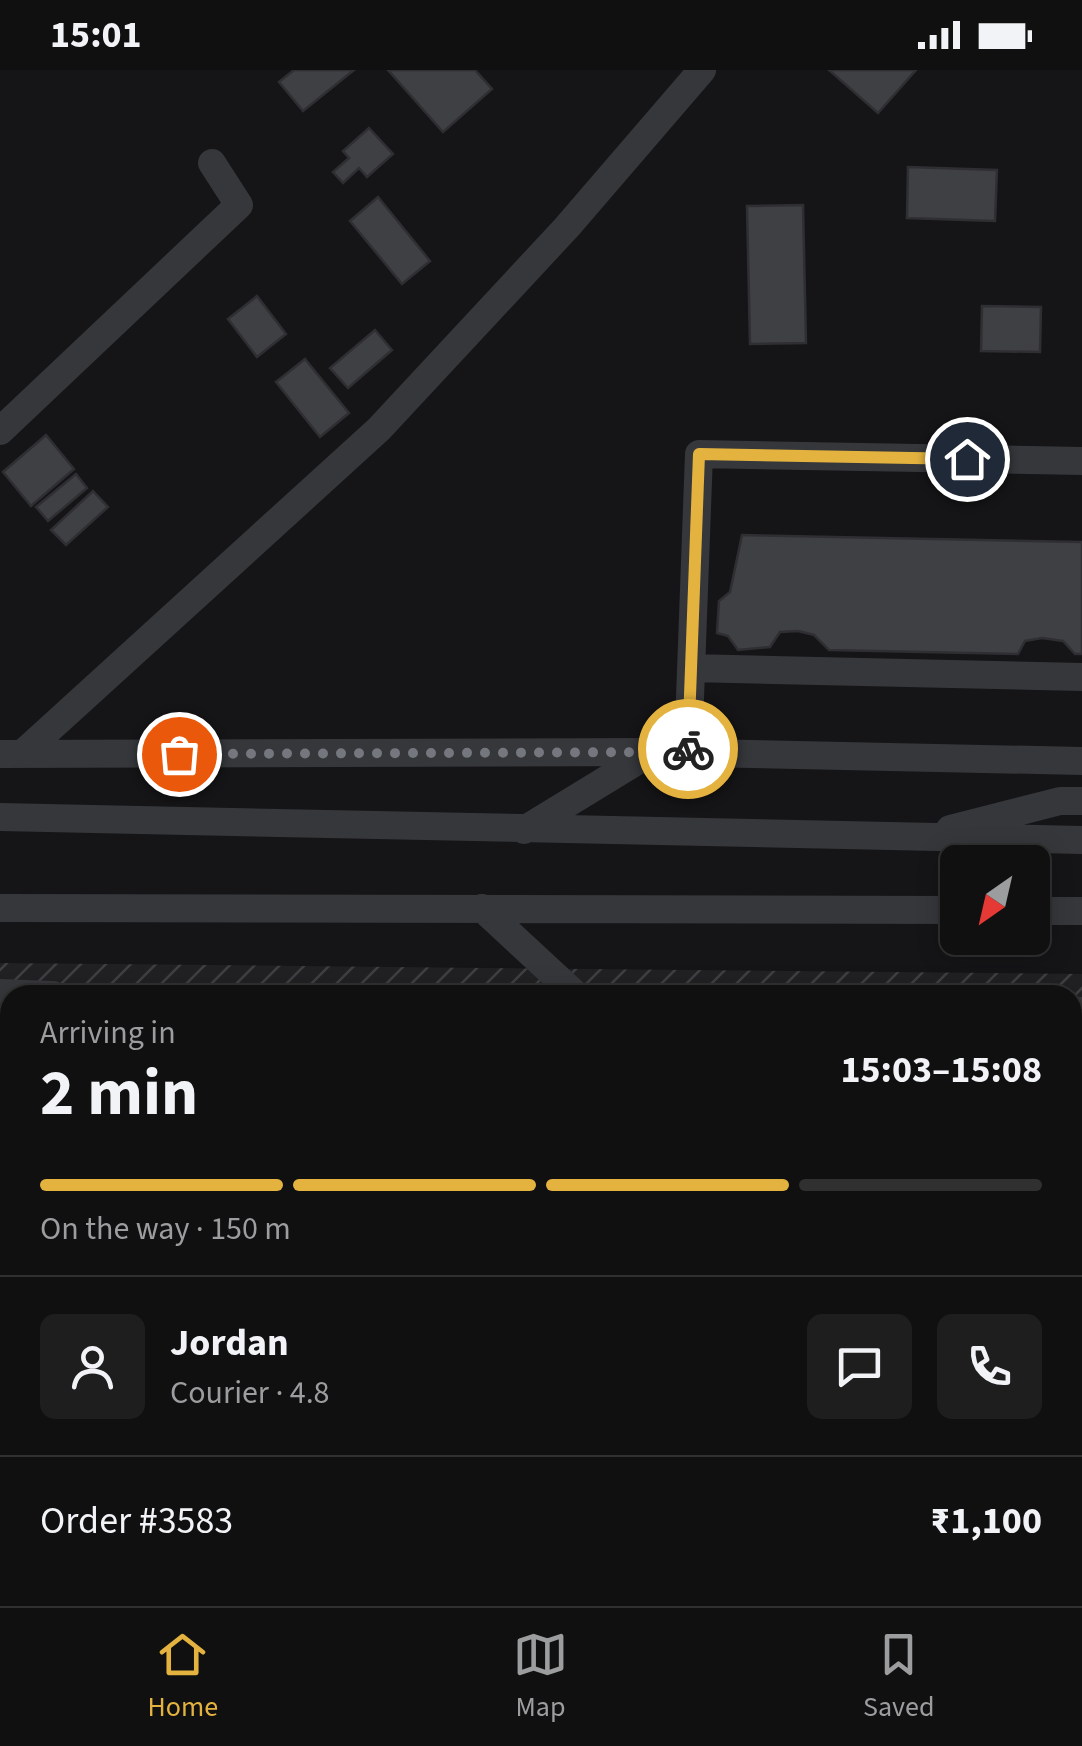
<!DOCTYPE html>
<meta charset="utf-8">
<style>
body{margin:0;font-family:"Source Sans 3",sans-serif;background:#1e1e1f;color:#f1f3f6;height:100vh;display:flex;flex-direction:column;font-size:38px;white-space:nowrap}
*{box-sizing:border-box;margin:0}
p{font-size:32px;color:#9c9d9f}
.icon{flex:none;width:55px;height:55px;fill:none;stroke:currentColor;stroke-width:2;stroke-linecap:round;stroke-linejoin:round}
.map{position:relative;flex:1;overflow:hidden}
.side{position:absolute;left:0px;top:915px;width:1082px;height:622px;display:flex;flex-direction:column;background:#101011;border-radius:30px 30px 0 0;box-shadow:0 5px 25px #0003,0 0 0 2px #303031}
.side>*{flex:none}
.needle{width:65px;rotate:214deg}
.controls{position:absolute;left:940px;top:775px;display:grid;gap:20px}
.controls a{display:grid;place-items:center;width:110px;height:110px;border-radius:15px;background:#101011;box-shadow:0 5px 25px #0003,0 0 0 2px #303031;font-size:50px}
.pin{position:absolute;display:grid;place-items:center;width:85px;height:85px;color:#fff;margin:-42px;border:5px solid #fff;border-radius:50%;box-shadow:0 2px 10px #0007}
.courier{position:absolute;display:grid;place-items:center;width:100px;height:100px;margin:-50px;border:8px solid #e4b33f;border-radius:50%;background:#fff;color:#222;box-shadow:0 2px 12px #0007}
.overview em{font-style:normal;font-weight:700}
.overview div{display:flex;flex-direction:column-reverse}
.overview{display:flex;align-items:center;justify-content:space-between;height:170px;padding:0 40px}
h1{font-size:65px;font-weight:700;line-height:75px}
.bar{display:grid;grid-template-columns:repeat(4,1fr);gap:15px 10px;align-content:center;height:120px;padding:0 40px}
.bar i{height:12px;border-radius:8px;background:#303031}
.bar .current{background:#e4b33f}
.bar p{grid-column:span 4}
.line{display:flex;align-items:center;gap:25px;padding:0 40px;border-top:2px solid #303031}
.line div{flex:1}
.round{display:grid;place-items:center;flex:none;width:105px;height:105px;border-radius:15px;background:#1e1e1f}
.status{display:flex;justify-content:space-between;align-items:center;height:70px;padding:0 50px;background:#101011;direction:ltr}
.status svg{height:28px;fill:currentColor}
.tab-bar{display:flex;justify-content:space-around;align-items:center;height:140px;border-top:2px solid #303031;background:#101011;font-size:28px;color:#9c9d9f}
.tab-bar a{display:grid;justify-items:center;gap:5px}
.tab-bar .current{color:#e4b33f}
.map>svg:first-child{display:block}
</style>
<div class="status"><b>15:01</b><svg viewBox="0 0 49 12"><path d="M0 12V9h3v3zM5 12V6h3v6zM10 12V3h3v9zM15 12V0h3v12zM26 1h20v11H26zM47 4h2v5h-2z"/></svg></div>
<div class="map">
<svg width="1082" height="1536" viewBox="0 0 1082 1536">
<defs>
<pattern id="industrial-furrows" width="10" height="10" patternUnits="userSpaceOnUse" patternTransform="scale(2.5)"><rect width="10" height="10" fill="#212124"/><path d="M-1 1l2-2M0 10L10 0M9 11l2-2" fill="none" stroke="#3e3f42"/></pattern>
</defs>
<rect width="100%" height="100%" fill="#151517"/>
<path fill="url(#industrial-furrows)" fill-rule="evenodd" d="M0 893 1082 904V1536H0ZM10 925H1072V1528H10Z"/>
<path fill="#3f4044" stroke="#2f2f33" stroke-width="2.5" d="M294 0H354L303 41 279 12Z
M388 0H475L492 19 443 62Z
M829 0H916L878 43Z
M369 58 393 84 367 107 359 98 343 113 333 102 349 88 343 81Z
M908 97 997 100 995 151 907 148Z
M378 127 430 191 402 214 350 151Z
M803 135 806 273 750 274 747 136Z
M257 226 286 264 257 287 228 249Z
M982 236 1041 237 1040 282 981 281Z
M375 260 392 280 348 318 330 298Z
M305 289 349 343 320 367 276 312Z
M46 365 74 399 31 436 3 402Z
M76 404 87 418 48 451 36 437Z
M93 421 108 437 66 475 51 460Z
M742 465 1082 472V584H1075L1063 571 1042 568 1025 571 1018 584 829 580 814 565 798 561 780 562 770 577 738 580 728 566 717 563 719 531 730 522Z
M173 1528H595V1536H173Z"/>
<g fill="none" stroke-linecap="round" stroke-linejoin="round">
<path stroke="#36373b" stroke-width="28" d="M0 361 239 135 212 93
M691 598 1082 607
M688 682 699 384 1082 391
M0 684 652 682 1082 691
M22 684 379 359 567 157 702 0
M0 747 1082 770
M950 759 1060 731H1082
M524 760 650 683
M0 838 958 840
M482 838 576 925
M1032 841H1082
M0 923 53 925
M1072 941H1082"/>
</g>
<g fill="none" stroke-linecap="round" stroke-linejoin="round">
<path stroke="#75777e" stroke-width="10" stroke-dasharray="0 18" d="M179 684 688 682V679"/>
<path stroke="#e4b33f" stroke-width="12" d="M688 679 699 384 967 389"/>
</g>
</svg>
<div class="controls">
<a><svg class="needle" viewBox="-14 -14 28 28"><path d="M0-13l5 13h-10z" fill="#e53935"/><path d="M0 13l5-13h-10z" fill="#9c9d9f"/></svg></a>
</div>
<div class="pin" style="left:179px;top:684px;background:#ea580c"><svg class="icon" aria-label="bag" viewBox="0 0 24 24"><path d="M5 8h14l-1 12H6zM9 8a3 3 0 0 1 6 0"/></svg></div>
<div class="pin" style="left:967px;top:389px;background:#1f2937"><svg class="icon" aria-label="home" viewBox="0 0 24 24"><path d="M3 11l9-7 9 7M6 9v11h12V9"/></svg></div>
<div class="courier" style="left:688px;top:679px"><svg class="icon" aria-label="bike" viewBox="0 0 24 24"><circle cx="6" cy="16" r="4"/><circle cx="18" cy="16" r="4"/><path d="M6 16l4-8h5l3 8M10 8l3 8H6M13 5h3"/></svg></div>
<section class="side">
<div class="overview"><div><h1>2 min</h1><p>Arriving in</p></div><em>15:03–15:08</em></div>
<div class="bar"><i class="current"></i><i class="current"></i><i class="current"></i><i></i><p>On the way · 150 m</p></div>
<div class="line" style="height:180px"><a class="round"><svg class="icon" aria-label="person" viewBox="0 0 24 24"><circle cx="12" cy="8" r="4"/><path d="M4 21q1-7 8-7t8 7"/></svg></a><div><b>Jordan</b><p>Courier · 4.8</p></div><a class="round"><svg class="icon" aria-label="chat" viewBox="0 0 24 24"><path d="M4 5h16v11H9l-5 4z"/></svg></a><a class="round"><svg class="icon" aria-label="phone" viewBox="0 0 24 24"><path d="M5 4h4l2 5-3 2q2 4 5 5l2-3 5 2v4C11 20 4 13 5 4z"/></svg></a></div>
<div class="line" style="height:130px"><div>Order #3583</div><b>₹1,100</b></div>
</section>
</div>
<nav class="tab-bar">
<a class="current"><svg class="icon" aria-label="home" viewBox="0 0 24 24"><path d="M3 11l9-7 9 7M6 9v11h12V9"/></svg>Home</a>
<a><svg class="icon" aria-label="map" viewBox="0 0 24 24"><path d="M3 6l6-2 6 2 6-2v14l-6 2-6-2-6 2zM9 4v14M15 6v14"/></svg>Map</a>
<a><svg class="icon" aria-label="saved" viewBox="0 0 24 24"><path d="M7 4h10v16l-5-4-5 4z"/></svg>Saved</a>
</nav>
